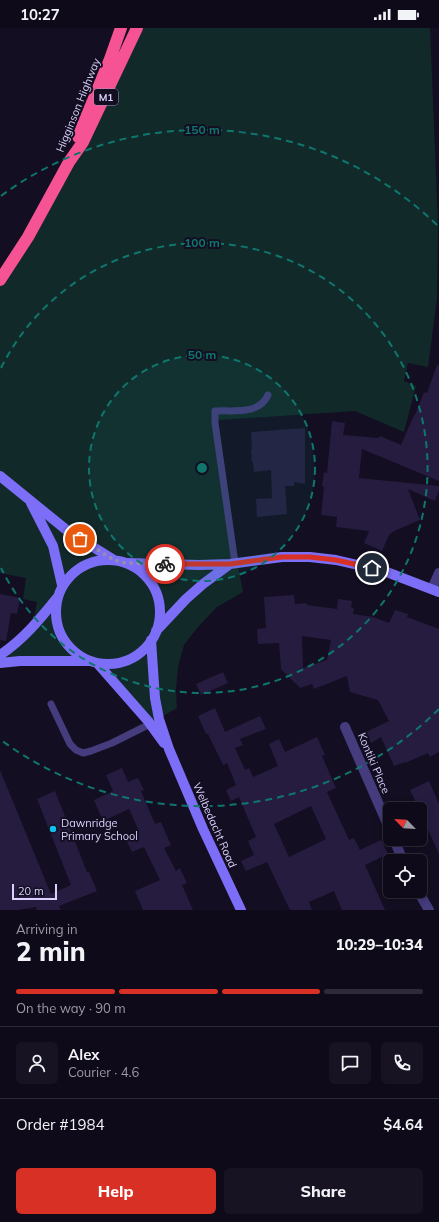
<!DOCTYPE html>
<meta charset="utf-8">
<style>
body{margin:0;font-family:Mulish,sans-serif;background:#171322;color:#f1f3f6;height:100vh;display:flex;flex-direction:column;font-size:15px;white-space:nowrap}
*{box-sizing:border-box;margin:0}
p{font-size:13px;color:#9b9aa2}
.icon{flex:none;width:22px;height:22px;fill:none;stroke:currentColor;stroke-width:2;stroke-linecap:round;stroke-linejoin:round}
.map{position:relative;height:882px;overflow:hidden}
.drawer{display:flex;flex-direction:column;background:#0e0a19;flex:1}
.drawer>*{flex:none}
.needle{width:26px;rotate:295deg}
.fabs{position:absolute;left:383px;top:774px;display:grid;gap:8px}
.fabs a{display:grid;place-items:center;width:44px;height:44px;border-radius:6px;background:#0e0a19;box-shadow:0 2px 10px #0003,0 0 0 1px #2e2b38;font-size:20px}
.scale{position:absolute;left:12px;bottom:10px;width:45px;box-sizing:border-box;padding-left:4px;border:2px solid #d9d1fc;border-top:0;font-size:11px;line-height:14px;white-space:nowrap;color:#d9d1fc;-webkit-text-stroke:3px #130e21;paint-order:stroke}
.pin{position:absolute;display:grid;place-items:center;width:34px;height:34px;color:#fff;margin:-17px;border:2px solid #fff;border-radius:50%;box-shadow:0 1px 4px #0007}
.courier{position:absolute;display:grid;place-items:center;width:40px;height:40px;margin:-20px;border:3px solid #d93025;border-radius:50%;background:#fff;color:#222;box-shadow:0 1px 5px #0007}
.headline em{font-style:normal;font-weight:800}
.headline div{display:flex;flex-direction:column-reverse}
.headline{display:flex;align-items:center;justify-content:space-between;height:68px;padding:0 16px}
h1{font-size:26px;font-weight:800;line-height:30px}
.bar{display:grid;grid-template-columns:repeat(4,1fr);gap:6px 4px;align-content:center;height:48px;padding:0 16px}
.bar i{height:5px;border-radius:3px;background:#2e2b38}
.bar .current{background:#d93025}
.bar p{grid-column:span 4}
.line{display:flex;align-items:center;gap:10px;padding:0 16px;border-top:1px solid #2e2b38}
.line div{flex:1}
.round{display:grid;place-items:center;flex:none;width:42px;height:42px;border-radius:6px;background:#171322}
.cta{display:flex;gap:8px;margin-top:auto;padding:8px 16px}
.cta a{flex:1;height:46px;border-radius:6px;background:#d93025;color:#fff;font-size:16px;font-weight:800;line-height:46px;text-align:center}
.cta a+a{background:#171322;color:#f1f3f6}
.status{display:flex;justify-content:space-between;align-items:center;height:28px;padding:0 20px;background:#0e0a19;direction:ltr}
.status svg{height:11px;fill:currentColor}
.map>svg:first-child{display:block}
</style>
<div class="status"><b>10:27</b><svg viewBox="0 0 49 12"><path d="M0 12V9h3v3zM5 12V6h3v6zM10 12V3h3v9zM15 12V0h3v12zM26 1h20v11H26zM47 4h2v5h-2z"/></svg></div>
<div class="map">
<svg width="439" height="882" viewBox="0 0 439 882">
<rect width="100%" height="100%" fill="#130e21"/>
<path fill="#12292a" d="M139 0H430L438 196 437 270 428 339 408 335 404 353 416 358 404 404 355 383 218 392 237 533 243 564 217 579 197 600 184 617 178 639 176 662 177 680 149 696 97 636 89 633 0 636V627L32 600 37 574 23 571 26 550 0 545V255Z"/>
<path fill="#261c40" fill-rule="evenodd" d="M437 337H439V453L362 421 359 450 439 458V462L435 473 408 461 420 492 394 503 389 507 382 523 364 515 369 503 336 499 337 489 321 487 324 459 322 458 324 444 327 445 332 393 345 395 343 407 379 410 380 408 401 417 414 387H415L424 364 427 365Z
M305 400V456L294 454V458H285L287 486 257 489 256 471 272 470 271 442 254 444 253 434H252L251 422H252L251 404Z
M0 566 20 570 17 586 11 585 6 613 0 612Z
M294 567 295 576 307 575V577L337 581 338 571 352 573 351 579 354 580 353 586 373 589 389 595 395 582 408 586 407 589 439 601V724L430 729 428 725 405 735V734L394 738 381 709 371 715 366 704 389 693 378 672 350 664 347 648 314 661 312 656 300 660 281 641 279 615 258 616 257 601 266 600 264 569ZM302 608 331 612 327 632 303 640Z
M223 644 228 655 201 667 196 656Z
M215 680 225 704 260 688 266 701 240 711 243 717 235 720 245 742 249 740 253 749 278 738 269 716 279 711 285 724 317 709 325 727 322 728 336 760 327 764 349 812 354 810 360 822 381 812 388 826 365 837 385 882H342L334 863 309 874 312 882H290L267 834 246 843 241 833 254 827 248 813 256 809 239 769 231 773 226 762 236 757 227 735 223 737 208 706H206L198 688ZM311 778 326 811 289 829 274 796Z
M122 740 128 754 138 750 144 762 141 763 155 796 161 794 171 817 164 820 176 843 180 840 187 855 182 857 193 882H143L135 863 160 852 144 819 132 824 125 810 139 803 129 781 103 793 94 772 113 763 106 747Z
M0 742 51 866 71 857 37 771 55 763 87 844H89L97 863 59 878 61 882H37L36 879 18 882H0Z
M429 753 439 776V826L420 784V781H419L410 762Z"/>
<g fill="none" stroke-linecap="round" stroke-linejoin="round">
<path stroke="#443c7d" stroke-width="7" d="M235 535 215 395V383C234 382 259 387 268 367
M51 676 70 716 76 722 83 725 91 723 112 715 150 696"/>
<path stroke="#443c7d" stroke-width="10" d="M432 561 439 545
M345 699 390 802
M394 811 403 833
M418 863 429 882"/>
<path stroke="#7c6ef6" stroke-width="10" d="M0 448 69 504 114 532
M31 475 53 518 62 557
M56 584a52 52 0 1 1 104 0a52 52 0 1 1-104 0Z
M127 535 199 537 230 536 282 529H310L336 532 384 543 439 564
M156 603 186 571 203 556 230 536
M151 612 155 670 159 691 169 721 203 801 241 882
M0 627C23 612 40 591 57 570
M0 635 20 633H89
M98 636 148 693 164 715"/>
<path stroke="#f55393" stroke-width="12" d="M78 109 110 31 121 0
M0 252 28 209 69 134 83 114 137 0"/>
</g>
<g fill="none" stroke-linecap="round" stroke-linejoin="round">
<path stroke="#948daf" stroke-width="4" stroke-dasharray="0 7.2" d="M80 511 114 532 125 535 165 536"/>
<path stroke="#d93025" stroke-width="5" d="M165 536H230L282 529H310L336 532 372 540"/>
</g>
<circle cx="202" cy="440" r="113" fill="#0f766e" fill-opacity=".12"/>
<g fill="none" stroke="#0f766e" stroke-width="2" stroke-dasharray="7 5">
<circle cx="202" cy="440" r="113"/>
<path d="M1 340A225 225 0 1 1 1 540"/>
<path d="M439 681A338 338 0 0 1 1 712M1 168A338 338 0 0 1 439 199"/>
</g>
<circle fill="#0ec3eb" stroke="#130e21" stroke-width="1.5" cx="53" cy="801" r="4"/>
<g text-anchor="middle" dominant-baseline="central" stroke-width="4" stroke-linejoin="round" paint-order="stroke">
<rect fill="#130e21" stroke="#9e96ba" stroke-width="1" x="94" y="61" width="24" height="16" rx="3"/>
<g font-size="10" font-weight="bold" fill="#d9d1fc">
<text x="106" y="69">M1</text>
</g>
<g font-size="11" fill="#d9d1fc" stroke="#130e21">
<text transform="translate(78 77) rotate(-68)">Higginson Highway</text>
<text transform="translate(374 735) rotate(67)">Kontiki Place</text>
<text transform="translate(215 797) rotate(66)">Welbedacht Road</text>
</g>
<g font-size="11" fill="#d9d1fc" stroke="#130e21" text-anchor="start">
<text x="61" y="795">Dawnridge<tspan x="61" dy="13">Primary School</tspan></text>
</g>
</g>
<circle cx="202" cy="440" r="6" fill="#0f766e" stroke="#130e21" stroke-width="2"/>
<g font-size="12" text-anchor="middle" font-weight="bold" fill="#0f766e" stroke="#130e21" stroke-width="4" stroke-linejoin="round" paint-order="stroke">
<text x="202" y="106">150 m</text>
<text x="202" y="219">100 m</text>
<text x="202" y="331">50 m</text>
</g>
</svg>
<div class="fabs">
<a><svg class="needle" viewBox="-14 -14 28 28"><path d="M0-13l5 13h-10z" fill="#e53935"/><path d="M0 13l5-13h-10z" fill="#9b9aa2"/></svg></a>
<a><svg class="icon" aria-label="locate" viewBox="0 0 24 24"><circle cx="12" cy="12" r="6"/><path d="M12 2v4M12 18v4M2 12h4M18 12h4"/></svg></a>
</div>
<div class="scale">20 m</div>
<div class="pin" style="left:80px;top:511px;background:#ea580c"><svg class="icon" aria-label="bag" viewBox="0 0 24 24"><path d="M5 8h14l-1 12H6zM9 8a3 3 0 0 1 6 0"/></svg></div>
<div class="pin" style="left:372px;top:540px;background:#1f2937"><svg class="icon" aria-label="home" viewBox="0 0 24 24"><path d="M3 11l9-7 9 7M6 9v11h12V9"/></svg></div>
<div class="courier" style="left:165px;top:536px"><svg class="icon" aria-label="bike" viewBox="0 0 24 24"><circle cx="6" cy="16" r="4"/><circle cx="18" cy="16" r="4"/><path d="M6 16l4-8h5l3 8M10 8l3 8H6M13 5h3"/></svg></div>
</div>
<section class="drawer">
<div class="headline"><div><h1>2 min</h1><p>Arriving in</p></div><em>10:29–10:34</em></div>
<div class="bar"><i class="current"></i><i class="current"></i><i class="current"></i><i></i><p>On the way · 90 m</p></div>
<div class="line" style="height:72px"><a class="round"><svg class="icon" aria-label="person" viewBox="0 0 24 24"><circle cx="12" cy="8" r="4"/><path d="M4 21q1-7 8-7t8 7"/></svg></a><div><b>Alex</b><p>Courier · 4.6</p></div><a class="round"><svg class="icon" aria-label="chat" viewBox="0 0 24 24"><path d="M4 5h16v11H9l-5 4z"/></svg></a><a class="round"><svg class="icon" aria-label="phone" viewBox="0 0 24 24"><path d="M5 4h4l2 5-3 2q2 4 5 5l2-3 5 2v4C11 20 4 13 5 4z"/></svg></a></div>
<div class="line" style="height:52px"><div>Order #1984</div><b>$4.64</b></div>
<div class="cta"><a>Help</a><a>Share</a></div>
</section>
